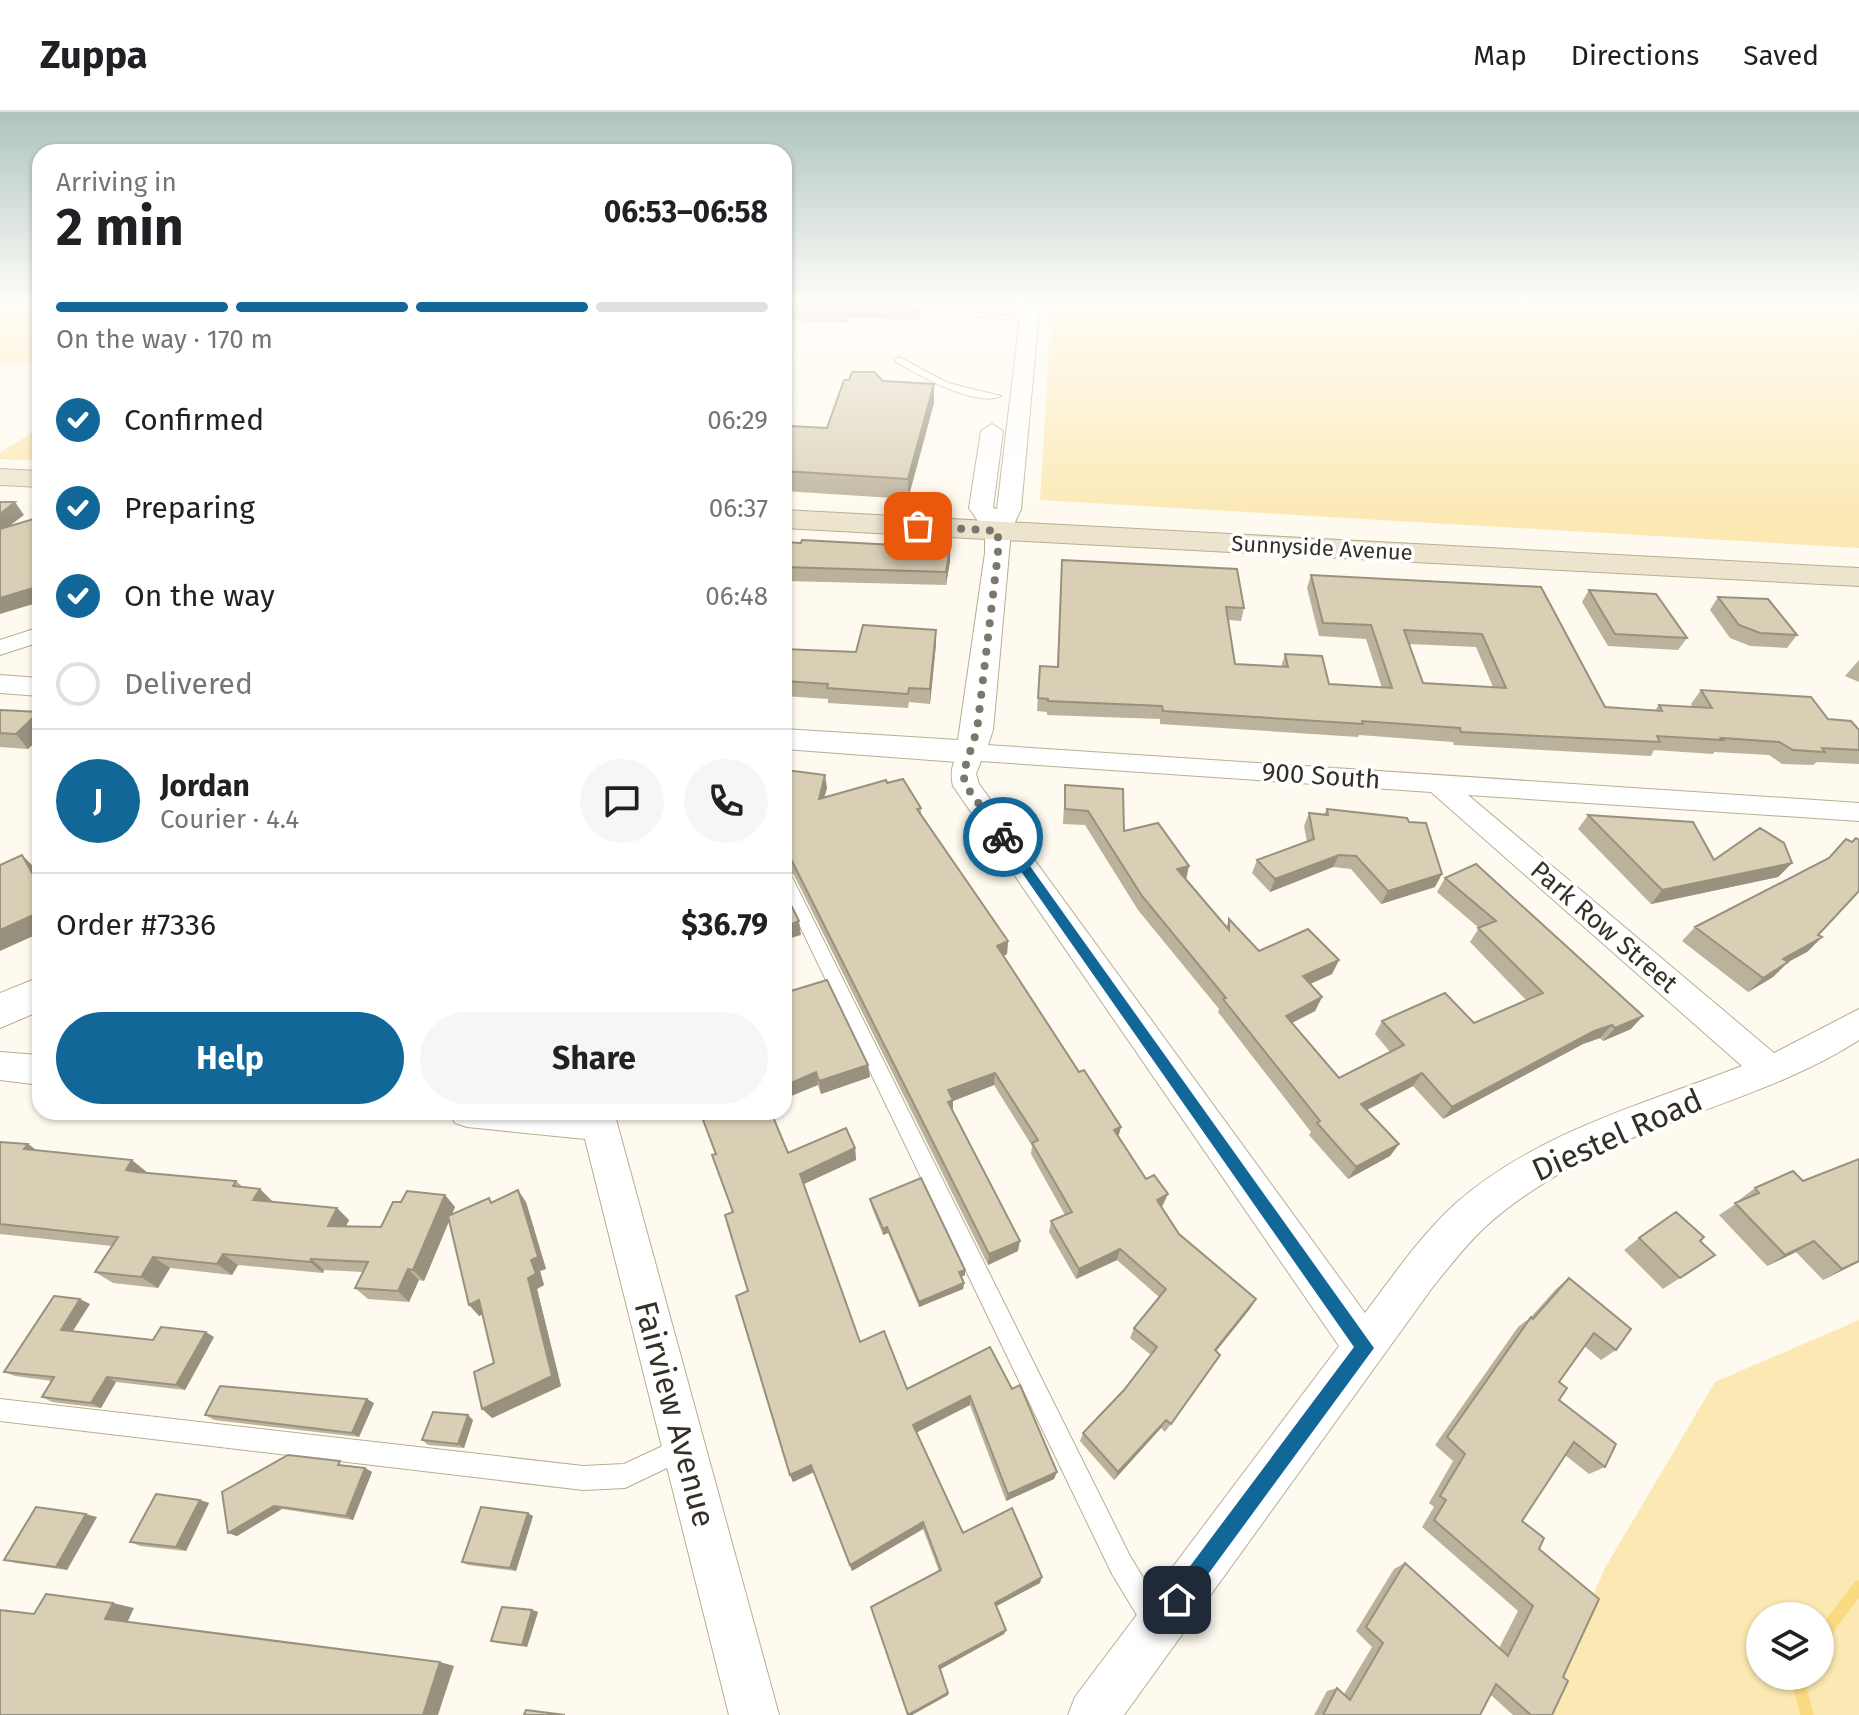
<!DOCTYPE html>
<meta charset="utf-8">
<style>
body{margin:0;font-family:"Fira Sans",sans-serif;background:#f6f6f6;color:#202124;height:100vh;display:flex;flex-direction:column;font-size:30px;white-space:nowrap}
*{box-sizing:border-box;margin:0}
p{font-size:26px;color:#757577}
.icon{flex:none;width:44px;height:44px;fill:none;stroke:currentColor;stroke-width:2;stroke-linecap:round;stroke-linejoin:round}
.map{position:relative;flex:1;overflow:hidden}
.details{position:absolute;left:32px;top:32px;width:760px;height:976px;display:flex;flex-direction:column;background:#fff;border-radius:24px;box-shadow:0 2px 6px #0004}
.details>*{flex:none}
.fabs{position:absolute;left:1746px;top:1490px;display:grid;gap:16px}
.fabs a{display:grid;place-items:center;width:88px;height:88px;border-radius:50%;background:#fff;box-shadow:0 2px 6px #0004;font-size:40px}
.pin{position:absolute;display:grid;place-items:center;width:68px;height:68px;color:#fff;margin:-34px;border-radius:16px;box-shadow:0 4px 12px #0006}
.courier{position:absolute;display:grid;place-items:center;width:80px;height:80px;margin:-40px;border:6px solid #116798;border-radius:50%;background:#fff;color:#222;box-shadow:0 2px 10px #0007}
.headline em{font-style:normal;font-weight:700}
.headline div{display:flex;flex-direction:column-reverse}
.headline{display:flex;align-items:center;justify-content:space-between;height:136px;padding:0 24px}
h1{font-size:52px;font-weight:700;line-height:60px}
.bar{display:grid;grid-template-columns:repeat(4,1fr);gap:12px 8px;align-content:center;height:96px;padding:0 24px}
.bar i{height:10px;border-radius:6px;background:#e0e0e0}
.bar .current{background:#116798}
.bar p{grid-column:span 4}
.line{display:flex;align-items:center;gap:20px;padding:0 24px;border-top:2px solid #e0e0e0}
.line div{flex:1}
.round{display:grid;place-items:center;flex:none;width:84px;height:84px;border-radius:42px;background:#f6f6f6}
ol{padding:0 24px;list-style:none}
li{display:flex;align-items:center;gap:24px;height:88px}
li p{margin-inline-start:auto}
li .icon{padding:8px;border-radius:50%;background:#116798;color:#fff;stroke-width:4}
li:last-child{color:#757577}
li i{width:44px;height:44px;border:4px solid #e0e0e0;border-radius:50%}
.action{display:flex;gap:16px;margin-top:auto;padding:16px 24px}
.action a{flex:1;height:92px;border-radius:48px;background:#116798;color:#fff;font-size:32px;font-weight:700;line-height:92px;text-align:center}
.action a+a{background:#f6f6f6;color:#202124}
header{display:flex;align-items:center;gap:48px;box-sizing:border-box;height:112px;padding:0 40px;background:#fff;border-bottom:2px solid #e0e0e0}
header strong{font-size:38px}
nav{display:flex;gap:44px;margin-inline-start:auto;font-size:28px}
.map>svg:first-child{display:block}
</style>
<header>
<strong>Zuppa</strong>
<nav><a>Map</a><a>Directions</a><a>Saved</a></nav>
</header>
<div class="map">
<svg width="1859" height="1603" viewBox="0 0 1859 1603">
<rect width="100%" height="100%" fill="#fefaef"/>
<path fill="#fbe8b2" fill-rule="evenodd" d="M11 189H40V244L25 253 0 252V195Z
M1052 189H1859V436L1040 388Z
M40 315V349L0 347V341Z
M1859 1208V1603H1539L1605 1456 1715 1270ZM1760 1504H1820V1564H1760Z"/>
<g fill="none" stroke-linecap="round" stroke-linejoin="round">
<path stroke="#fadb81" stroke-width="13" d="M1820 1535 1831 1512 1859 1475
M1806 1564 1800 1576 1807 1603"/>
<g stroke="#b7ae93" stroke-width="2">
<path id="service" d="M964 189H972L970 195 973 200 1033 207 1029 209 967 204 962 195Z
M899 245 948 271 1001 284C976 296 919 263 896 250L895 248Z
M784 759 792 765 1130 1444 1164 1500 1168 1509 1164 1518 1155 1522 1146 1518 1112 1462 784 781Z
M0 1287 583 1354 624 1352 682 1325 690 1329 694 1337 690 1345 625 1376 583 1378 0 1309Z"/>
</g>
<g stroke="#b7ae93" stroke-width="2">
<path id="minor" d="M40 515V530L0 543V528Z
M971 632 1859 691V709L1468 683 1774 941 1859 897V928C1800 966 1735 986 1670 1011 1603 1036 1537 1068 1484 1116 1465 1134 1449 1155 1432 1176L1124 1603H1068L1075 1585 1339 1234 953 674C949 659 954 647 962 634ZM981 649 1431 680 1742 954C1642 993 1537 1020 1455 1092 1420 1124 1393 1164 1365 1201L979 672 976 662Z
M0 940 40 943V973L0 968Z
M449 1000H614L779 1603H729L585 1027 467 1015 455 1011Z"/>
</g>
<g stroke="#b7ae93" stroke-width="2">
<path id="tertiary" d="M1022 189H1040L1021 397 1011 419 993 618 983 648 971 651 784 637V617L958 628 985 441V419L969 396 981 319 992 312 1003 319 993 396 997 397Z
M0 563 40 566V584L0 581Z
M40 865V899L0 916V881Z"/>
</g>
<g stroke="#b7ae93" stroke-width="2">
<path id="secondary" d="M0 357 40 359V375L0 373Z
M784 398 1859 456V474L784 416Z"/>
</g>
<use href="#service" fill="#fff" fill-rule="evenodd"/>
<use href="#minor" fill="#fff" fill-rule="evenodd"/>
<use href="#tertiary" fill="#fff" fill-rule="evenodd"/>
<use href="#secondary" fill="#ece4cd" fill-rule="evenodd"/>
</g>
<path fill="#bbb29b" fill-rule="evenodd" d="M784 189H924L918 208 849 205 847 211 784 208Z
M883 269 934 291 908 387 784 379V330L827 316Z
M784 430 950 436V449L946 473 784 469Z
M1062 448 1244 496 1241 509 1228 508 1235 552 1281 555 1285 542 1329 572 1382 576 1366 527 1319 524 1307 476 1311 463 1541 475 1605 595 1655 598 1659 593 1693 595 1691 592 1701 578 1828 607 1859 618V652L1817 650 1813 653 1782 652 1769 643 1714 640 1713 642 1654 638 1651 644 1454 633 1453 630 1359 623 1358 625 1160 612V607L1047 603V600L1037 599 1040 554 1057 555ZM1409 532 1476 535 1493 575 1423 571Z
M1589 478 1687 526 1678 538 1608 534 1582 490Z
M1718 485 1797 523 1787 536 1750 534 1730 526 1710 498Z
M936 532 930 592 909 590 908 596 828 591V587L784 584V537L856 540Z
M1859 548V570L1845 564Z
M0 598 39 600 40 626 28 637 0 635Z
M784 664 827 676 824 685 887 671 921 696V702L1008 829 1007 842 1004 844 1163 1093 1161 1095 1179 1122 1256 1187 1216 1239 1214 1252 1165 1320 1161 1316 1114 1368 1080 1329 1083 1321 1124 1278 1151 1243 1130 1226 1134 1216 1159 1185 1117 1148 1076 1167 1049 1120 1051 1109 1065 1103 1031 1042 1032 1034 994 973 953 989V1000L1018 1139 988 1153 794 763 784 758Z
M1065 673 1186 768 1226 816 1229 807 1259 839 1339 848 1332 862 1310 872 1322 885 1315 899 1292 911 1339 966 1390 940 1375 922 1382 909 1474 911 1526 888 1470 830 1479 816 1437 780 1445 766 1631 917 1603 929 1600 926 1583 932 1443 1007 1413 974 1367 998 1399 1032 1390 1044 1348 1067 1309 1023 1311 1020 1218 900 1219 897 1138 798 1085 713 1063 712Z
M1327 697 1435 775 1381 792 1351 757 1333 755 1270 780 1252 761 1257 748 1307 730 1304 714 1309 701 1324 702Z
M1588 703 1714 748 1792 751 1778 765 1651 792 1578 717Z
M1846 727 1852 730 1818 823 1822 825 1807 840 1788 850 1773 865 1748 880 1682 829 1695 815 1827 747Z
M784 881 868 953 870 965 821 982Z
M688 1000H776V1002L772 1004 788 1041 855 1036 856 1048 803 1072 860 1230 907 1277 990 1235 1057 1360 1054 1367 1006 1389 970 1293 916 1320 963 1421 1040 1471 996 1494 1006 1518 1004 1522 940 1557 948 1583 912 1603 939 1459 923 1417 852 1459 814 1360 793 1370 790 1363 748 1179 732 1100 715 1042 701 1004 692 1008Z
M0 1030 28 1032 37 1039 148 1061 236 1069 243 1075 260 1077 273 1090 337 1096 349 1108 346 1114 381 1115 401 1090 445 1083 455 1095 452 1102 489 1086 492 1090H526L546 1157 540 1159 544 1173 537 1177 561 1274 492 1306 494 1251 483 1202 479 1204 449 1109 424 1169 419 1168 409 1190 368 1187 355 1176 363 1160 324 1158 323 1161 238 1153 232 1163 170 1156 158 1176 113 1171 95 1160 112 1134 0 1122Z
M1859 1047V1150L1823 1168 1796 1140 1767 1154 1719 1103 1740 1089 1739 1088 1755 1076 1803 1069Z
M870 1087 965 1163 961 1165 964 1171 963 1177 919 1195 888 1121 883 1123 871 1093Z
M1639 1126 1700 1129 1715 1143 1663 1177 1624 1138Z
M1569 1166 1616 1238 1601 1248 1584 1234 1559 1270V1288L1605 1355 1589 1362 1565 1343 1522 1409 1539 1437 1563 1565 1552 1603H1513L1491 1583 1480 1603H1314L1327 1579 1337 1576 1344 1582 1372 1535 1356 1519 1394 1457 1405 1451 1499 1536 1518 1499 1422 1415 1434 1395 1429 1391 1453 1349 1435 1333 1518 1215 1531 1205 1556 1177Z
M90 1192 73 1219 153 1228 214 1225 185 1278 116 1270 101 1296 52 1290 42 1285 52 1269 15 1264 4 1260Z
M374 1291 359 1325 214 1308 205 1303Z
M473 1308 464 1336 428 1333 422 1328Z
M347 1353 365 1356 372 1360 353 1408 282 1397 237 1424 228 1421Z
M200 1388 209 1391 186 1439 140 1434 130 1430Z
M533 1404 516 1459 468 1453 462 1450Z
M97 1405 67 1458 16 1451 4 1448Z
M532 1498 538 1500 527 1535 497 1531 491 1529Z"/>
<path fill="#98917e" d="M848 189 849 205 847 211 846 193Z
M918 189H924L918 208Z
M934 272V291L908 387V367Z
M15 390 24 403 0 421V402Z
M950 436V449L946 473V460Z
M40 474V490L0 502V486Z
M936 518V532L930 592V577Z
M39 600 40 626 28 637 16 622Z
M825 663 827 676 820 700 819 687Z
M22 743 36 757 40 765V775Z
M1339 743 1333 755 1270 780 1275 767Z
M1792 751 1778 765 1651 792 1662 778Z
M1189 754 1186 768 1177 757Z
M1442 762 1435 775 1381 792 1388 779Z
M40 800V821L0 839V818Z
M799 809 801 823 784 828V815Z
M1822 825 1807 840 1788 850 1773 865 1748 880 1783 847Z
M1008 829 1007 842 996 847 997 834Z
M1339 848 1332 862 1297 878 1303 864Z
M1322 885 1315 899 1280 917 1286 904Z
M1643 904 1631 917 1603 929 1615 916Z
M1612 913 1600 926 1583 932 1443 1007 1452 995 1594 919Z
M868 953 870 965 821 982 819 969Z
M816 960 818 973 784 987V974Z
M995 961 994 973 953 989V1000L948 1002V978Z
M1422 961 1413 974 1353 1005 1361 992Z
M689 1000H699L701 1004 692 1008Z
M1121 1015 1118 1026 1114 1018Z
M28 1032 46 1045 24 1037Z
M1399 1032 1390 1044 1348 1067 1356 1055Z
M855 1036 856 1048 802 1073 800 1062Z
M132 1048 148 1061 142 1070 126 1058Z
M260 1077 273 1090 267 1100 253 1088Z
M518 1078 526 1090 546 1157 540 1159 544 1173 537 1177 561 1274 492 1306 482 1297 531 1148Z
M1168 1082 1163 1093 1152 1099 1157 1088Z
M445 1083 455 1095 424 1169 413 1158Z
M337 1096 349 1108 341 1125 328 1114Z
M887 1115 888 1121 883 1123V1117Z
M1020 1129 1018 1139 988 1153 989 1142Z
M1814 1129 1796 1140 1767 1154 1785 1143Z
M1120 1137 1117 1148 1076 1167 1079 1157Z
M223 1142 238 1153 232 1163 217 1152Z
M153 1145 170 1156 158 1176 141 1165Z
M311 1147 324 1158 323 1161 310 1150Z
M1859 1149V1150L1823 1168 1842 1157Z
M408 1157 419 1168 409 1190 398 1179Z
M965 1158V1163L958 1166 959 1160Z
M964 1171 963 1177 919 1195V1190Z
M80 1187 90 1192 70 1223 61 1218Z
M1256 1187 1250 1197 1209 1248 1215 1238Z
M479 1188 489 1199 479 1204 469 1193Z
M206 1220 214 1225 185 1278 176 1273Z
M107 1265 116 1270 101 1296 91 1291Z
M970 1284V1293L914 1322 913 1313Z
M367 1287 374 1291 359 1325 352 1321Z
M468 1303 473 1308 464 1336 458 1332Z
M1166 1308 1161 1316 1114 1368 1118 1360Z
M811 1353 814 1360 793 1370 790 1363Z
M365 1356 372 1360 353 1408 346 1404Z
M1057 1360 1054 1367 1006 1389 1008 1382Z
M200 1388 209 1391 186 1439 176 1435Z
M274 1394 282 1397 237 1424 228 1421Z
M528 1401 533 1404 516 1459 510 1456Z
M86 1402 97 1405 67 1458 56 1455Z
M923 1410V1417L852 1459 850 1453Z
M1042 1465 1040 1471 993 1496 995 1491Z
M113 1491 134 1496 127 1511 105 1507Z
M532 1498 538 1500 527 1535 522 1533Z
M1006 1518 1004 1522 939 1558V1554Z
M440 1550 454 1554 438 1603H423Z
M948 1581V1583L912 1603H908Z"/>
<path fill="#d9cfb4" stroke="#98917e" stroke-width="2" fill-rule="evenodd" d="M784 189H848L846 193 784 191Z
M852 260H874L883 269 934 272 908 367 784 359V330L791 314 827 316 844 268H849Z
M0 390H15L0 402Z
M40 405V474L0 486V417Z
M802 428 950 436 946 460 784 455V430L801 431Z
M1062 448 1237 457 1244 496 1226 495 1235 552 1288 555 1285 542 1322 544 1329 572 1392 576 1371 513 1323 511 1311 463 1541 475 1605 595 1662 599 1659 593 1712 596 1701 578 1811 585 1828 607 1851 609 1859 618V638L1822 636 1825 640 1793 638 1779 630 1721 626 1723 628 1657 624 1660 630 1461 620 1460 616 1362 609 1363 612 1163 599 1162 594 1048 589V587L1038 586 1040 554 1058 555ZM1404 518 1482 522 1506 576 1423 571Z
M1589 478 1656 482 1687 526 1615 522Z
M1718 485 1768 487 1797 523 1760 521 1739 513Z
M863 513 936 518 930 577 909 576 908 582 827 576 828 572 784 569V537L856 540Z
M0 598 39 600 16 622 0 621Z
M786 658 825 663 819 687 886 668 887 671 903 667 921 696 917 697 1008 829 997 834 1079 960 1084 958 1121 1015 1114 1018 1146 1067 1154 1063 1168 1082 1157 1088 1179 1122 1256 1187 1215 1238 1220 1243 1171 1312 1166 1308 1118 1360 1083 1321 1124 1278 1157 1235 1134 1216 1166 1177 1120 1137 1079 1157 1051 1109 1072 1100 1032 1031 1038 1028 995 961 948 978 953 988 948 990 1020 1129 989 1142 792 749 784 746V664Z
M1065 673 1123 677 1124 719 1158 711 1189 754 1177 757 1229 818V807L1259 839 1308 817 1339 848 1303 864 1322 885 1286 904 1339 966 1404 933 1382 909 1445 881 1474 911 1543 881 1478 816 1496 809 1445 766 1476 752 1643 904 1615 916 1612 913 1594 919 1452 995 1422 961 1361 992 1399 1032 1356 1055 1317 1011 1320 1009 1223 887 1226 886 1142 784 1088 699 1065 697Z
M1327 697 1407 706 1409 710 1426 711 1442 762 1388 779 1356 744 1339 743 1275 767 1257 748 1314 727 1309 701 1328 703Z
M1588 703 1693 710 1714 748 1760 716 1784 731 1792 751 1662 778Z
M1856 726 1859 728V779L1818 823 1822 825 1783 847 1788 850 1763 866 1695 815 1829 746 1846 727 1852 730Z
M22 743 40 775V800L0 818V753Z
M784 779 799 809 784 815Z
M827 868 868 953 819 969 816 960 784 974V881Z
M700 1000H771L788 1041 846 1016 855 1036 800 1062 860 1230 884 1219 907 1277 990 1235 1012 1277 1020 1273 1057 1360 1008 1382 970 1284 913 1313 963 1421 1012 1396 1042 1465 995 1491 1006 1518 939 1554 948 1581 908 1603 871 1495 941 1458 923 1410 850 1453 811 1353 790 1363 736 1184 748 1179 725 1103 733 1100 712 1043 716 1042Z
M0 1030 28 1032 24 1037 132 1048 126 1058 137 1060 236 1069 233 1074 260 1077 253 1088 337 1096 328 1114 381 1115 393 1090H401L407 1079 445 1083 413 1158 408 1157 398 1179 355 1176 368 1150 311 1147 310 1150 223 1142 217 1152 153 1145 141 1165 95 1160 118 1125 0 1112Z
M1859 1047V1149L1842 1157 1814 1129 1785 1143 1735 1091 1759 1081 1755 1076 1793 1059 1803 1069Z
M921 1066 965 1158 959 1160 964 1171 919 1190 887 1115 883 1117 870 1087Z
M518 1078 538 1145 531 1148 536 1162 528 1166 552 1264 482 1297 474 1260 494 1251 479 1188 469 1193 448 1104 489 1086 491 1091Z
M1676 1100 1704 1125 1700 1129 1715 1143 1680 1166 1639 1126Z
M1569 1166 1631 1217 1616 1238 1594 1221 1559 1270 1567 1276 1559 1288 1616 1332 1605 1355 1574 1330 1522 1409 1544 1426 1539 1437 1599 1487 1563 1565 1568 1569 1552 1603H1531L1496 1572 1480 1603H1323L1337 1576 1350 1588 1383 1531 1366 1515 1405 1451 1508 1544 1533 1494 1434 1408 1446 1388 1440 1384 1465 1342 1447 1325 1531 1205 1533 1207Z
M54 1184 80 1187 61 1218 153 1228 161 1215 206 1220 176 1273 107 1265 91 1291 42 1285 54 1265 4 1260Z
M220 1274 367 1287 352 1321 205 1303Z
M433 1300 468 1303 458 1332 422 1328Z
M288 1343 340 1349 338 1353 365 1356 346 1404 274 1394 228 1421 222 1380Z
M156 1382 200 1388 176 1435 130 1430Z
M36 1395 86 1402 56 1455 4 1448Z
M481 1395 528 1401 510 1456 462 1450Z
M46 1482 113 1491 105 1507 440 1550 423 1603H0V1498L34 1502Z
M502 1495 532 1498 522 1533 491 1529Z
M526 1598 565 1603H524Z"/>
<linearGradient id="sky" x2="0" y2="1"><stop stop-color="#afc4bf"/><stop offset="0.46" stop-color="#fffdf8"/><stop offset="1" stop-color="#fffdf8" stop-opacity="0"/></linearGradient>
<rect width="1859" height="414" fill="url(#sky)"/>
<path fill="#116798" d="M1003 721 1007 722 1374 1236 1184 1495 1177 1499 1170 1495 1167 1488 1170 1481 1354 1235 999 728V722Z"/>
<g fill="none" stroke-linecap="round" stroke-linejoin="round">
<path stroke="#7b776c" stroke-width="8" stroke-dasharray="0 14.4" d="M918 414 998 419V441L977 618 963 662 966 674 1003 725"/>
</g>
<g text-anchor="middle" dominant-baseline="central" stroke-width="7" stroke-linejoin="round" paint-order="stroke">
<g font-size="22" fill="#343025" stroke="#fff">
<text transform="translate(1322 436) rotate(3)">Sunnyside Avenue</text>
</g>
<g font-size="26" fill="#343025" stroke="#fff">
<text transform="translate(1321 664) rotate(4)">900 South</text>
<text transform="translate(1604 815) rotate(41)">Park Row Street</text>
</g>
<g font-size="32" fill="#343025" stroke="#fff">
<text transform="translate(1617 1023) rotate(-24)">Diestel Road</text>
<text transform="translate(675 1302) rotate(75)">Fairview Avenue</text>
</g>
</g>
</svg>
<div class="fabs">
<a><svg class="icon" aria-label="layers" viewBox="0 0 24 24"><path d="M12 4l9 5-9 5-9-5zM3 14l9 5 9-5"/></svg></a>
</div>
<div class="pin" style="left:918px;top:414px;background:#ea580c"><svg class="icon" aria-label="bag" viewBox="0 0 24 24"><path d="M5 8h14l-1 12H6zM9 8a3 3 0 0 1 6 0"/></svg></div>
<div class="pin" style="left:1177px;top:1488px;background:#1f2937"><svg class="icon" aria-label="home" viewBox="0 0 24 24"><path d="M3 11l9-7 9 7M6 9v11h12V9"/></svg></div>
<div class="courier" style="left:1003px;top:725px"><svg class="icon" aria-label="bike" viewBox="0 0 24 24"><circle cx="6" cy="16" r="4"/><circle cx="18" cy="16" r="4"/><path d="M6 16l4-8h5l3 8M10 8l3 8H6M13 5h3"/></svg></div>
<section class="details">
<div class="headline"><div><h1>2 min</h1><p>Arriving in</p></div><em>06:53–06:58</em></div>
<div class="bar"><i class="current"></i><i class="current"></i><i class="current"></i><i></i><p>On the way · 170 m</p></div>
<ol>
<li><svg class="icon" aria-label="check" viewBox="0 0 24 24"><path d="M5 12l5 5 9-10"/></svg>Confirmed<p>06:29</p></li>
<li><svg class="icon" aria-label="check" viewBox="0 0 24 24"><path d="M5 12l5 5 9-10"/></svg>Preparing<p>06:37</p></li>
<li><svg class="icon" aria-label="check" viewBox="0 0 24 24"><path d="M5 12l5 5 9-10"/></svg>On the way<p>06:48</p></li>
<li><i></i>Delivered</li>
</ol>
<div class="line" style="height:144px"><b class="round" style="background:#116798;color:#fff">J</b><div><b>Jordan</b><p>Courier · 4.4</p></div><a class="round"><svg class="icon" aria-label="chat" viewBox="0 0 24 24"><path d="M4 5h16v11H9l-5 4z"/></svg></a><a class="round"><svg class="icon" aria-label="phone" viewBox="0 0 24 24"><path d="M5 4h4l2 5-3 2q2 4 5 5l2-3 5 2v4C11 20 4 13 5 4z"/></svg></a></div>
<div class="line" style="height:104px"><div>Order #7336</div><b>$36.79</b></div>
<div class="action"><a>Help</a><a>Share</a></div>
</section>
</div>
